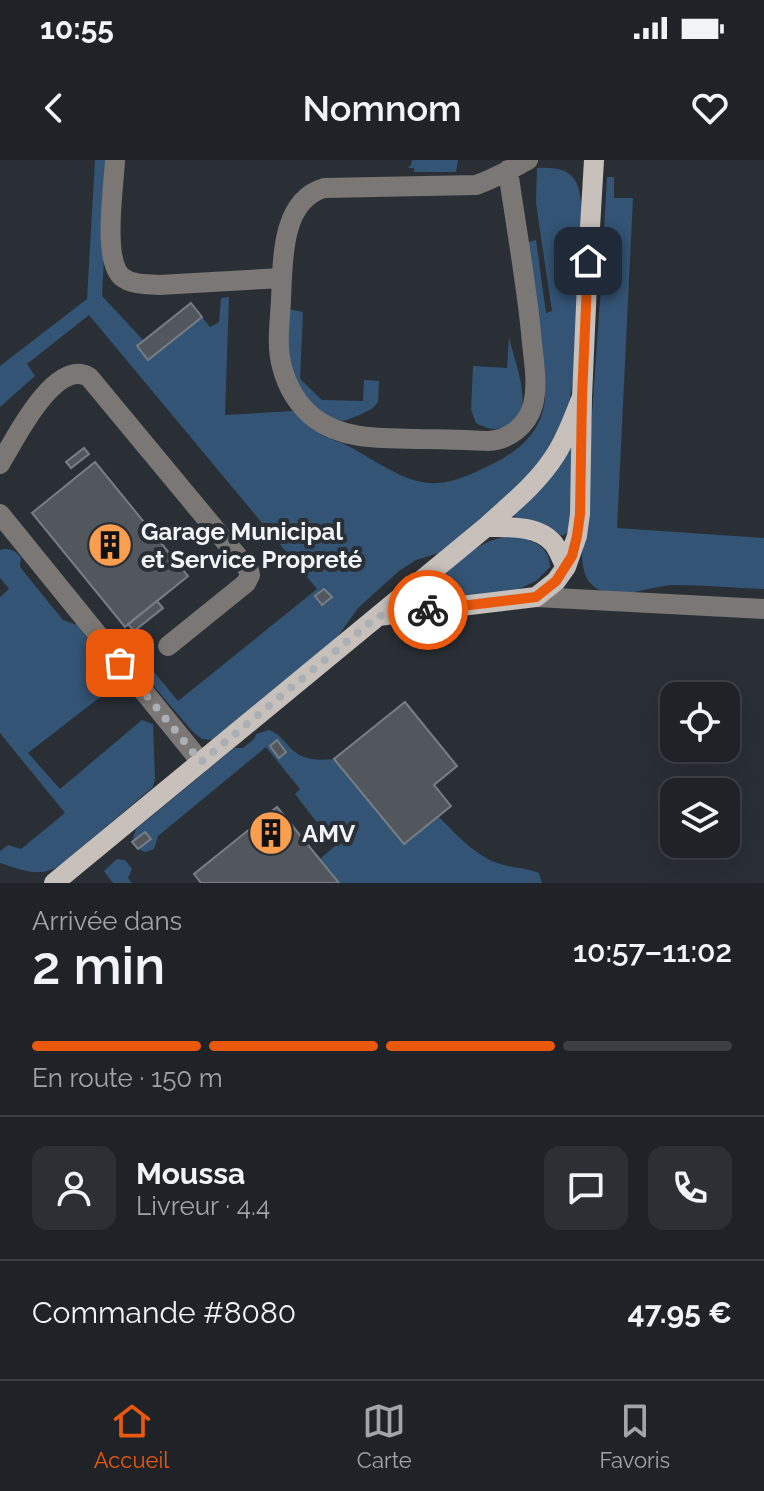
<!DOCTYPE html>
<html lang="fr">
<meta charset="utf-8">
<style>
body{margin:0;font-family:Raleway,sans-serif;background:#2c2f34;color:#f1f3f6;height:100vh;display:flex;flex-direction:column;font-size:30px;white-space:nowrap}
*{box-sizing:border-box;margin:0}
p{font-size:26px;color:#a1a4a8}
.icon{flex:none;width:44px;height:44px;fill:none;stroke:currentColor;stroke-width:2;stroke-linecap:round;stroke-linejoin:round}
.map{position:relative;height:723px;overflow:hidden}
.sheet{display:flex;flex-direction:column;background:#1f2328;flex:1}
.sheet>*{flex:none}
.tools{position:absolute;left:660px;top:522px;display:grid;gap:16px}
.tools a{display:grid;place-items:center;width:80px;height:80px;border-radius:16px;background:#1f2328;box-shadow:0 8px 32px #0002,0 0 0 2px #3c4045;font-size:40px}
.pin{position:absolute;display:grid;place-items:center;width:68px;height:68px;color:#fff;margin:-34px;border-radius:16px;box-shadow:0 4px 12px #0006}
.courier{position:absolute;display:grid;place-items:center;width:80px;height:80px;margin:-40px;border:6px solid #ea580c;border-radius:50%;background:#fff;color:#222;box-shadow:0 2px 10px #0007}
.headline em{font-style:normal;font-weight:600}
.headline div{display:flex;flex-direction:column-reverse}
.headline{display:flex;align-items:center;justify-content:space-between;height:136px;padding:0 32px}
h1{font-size:52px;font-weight:600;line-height:60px}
.bar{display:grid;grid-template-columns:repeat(4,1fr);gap:12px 8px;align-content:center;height:96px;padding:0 32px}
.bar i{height:10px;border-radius:6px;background:#3c4045}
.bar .current{background:#ea580c}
.bar p{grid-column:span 4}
.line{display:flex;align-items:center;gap:20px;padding:0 32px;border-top:2px solid #3c4045}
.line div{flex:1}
.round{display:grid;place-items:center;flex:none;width:84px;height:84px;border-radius:16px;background:#2c2f34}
.status{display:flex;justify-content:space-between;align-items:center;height:56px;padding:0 40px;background:#1f2328;direction:ltr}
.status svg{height:22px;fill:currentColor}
header{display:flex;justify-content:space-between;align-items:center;height:104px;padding:0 32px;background:#1f2328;font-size:36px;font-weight:600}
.tab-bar{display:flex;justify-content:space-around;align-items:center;height:112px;border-top:2px solid #3c4045;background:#1f2328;font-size:22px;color:#a1a4a8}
.tab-bar a{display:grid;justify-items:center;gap:4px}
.tab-bar .current{color:#ea580c}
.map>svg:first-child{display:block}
</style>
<div class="status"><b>10:55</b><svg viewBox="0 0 49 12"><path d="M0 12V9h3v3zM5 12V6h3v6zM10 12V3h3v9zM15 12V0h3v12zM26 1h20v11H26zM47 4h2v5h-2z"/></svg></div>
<header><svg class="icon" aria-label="back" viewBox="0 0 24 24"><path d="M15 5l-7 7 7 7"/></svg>Nomnom<svg class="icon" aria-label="heart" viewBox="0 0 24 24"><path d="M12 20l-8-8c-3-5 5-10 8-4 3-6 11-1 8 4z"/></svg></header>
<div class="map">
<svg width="764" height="723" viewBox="0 0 764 723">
<rect width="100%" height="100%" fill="#292f35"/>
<path fill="#345475" d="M95 0H109L102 136 144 181 202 157 210 167 219 162 221 138 229 137 225 255 293 251C302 256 307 265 315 271 327 279 342 282 354 289 418 327 431 337 500 300 525 286 542 268 545 239L526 83 536 80 546 153 552 151 536 43 537 8C575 6 580 20 582 53L574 211 570 239 556 280 527 323 439 393 416 400 399 411 358 448 336 479 213 580 202 579 193 572 128 496 136 490 178 541 317 429 89 155 27 204 35 216 0 247V206L87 139Z
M412 0H458L456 12H414V8H408L411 5Z
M607 17H614V38H633L617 368 764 378V429C735 428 705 425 676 425 652 425 626 439 602 431 586 425 583 411 582 396L601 127Z
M288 149 303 152 300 219 322 240 363 241 364 220 379 221 378 242 373 248 362 254 344 261 335 260 317 250 288 212Z
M509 177C513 196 529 236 520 253 517 259 511 262 506 266 496 272 485 268 476 263L471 250 473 206 507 208Z
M568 288 574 290 571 362 567 373 562 376C545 363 537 361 516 358L514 355Z
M517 376C534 381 550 387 550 407L536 421 514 431 422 441H418L414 437C444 413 476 376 517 376Z
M4 389C12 389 16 391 21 398L20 407 63 460 77 465 115 516 113 527 28 593 60 629 142 560 153 564 155 618 153 627 62 704C41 719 22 710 0 703V691L8 685 21 689 65 653 0 573V437L9 429 0 418V390Z
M269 570C281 574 285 584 295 592 306 601 321 600 334 599L404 684 438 656C457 675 474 695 500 704 513 708 526 708 539 713L542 723H339L320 699 335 686 295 634 300 629 266 587 158 676 154 689 145 692 138 689 144 674 132 682 136 669 234 588H243L255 578 256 574Z
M117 699 125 700 132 709 128 718 132 723H113L104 711Z"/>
<path fill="#51575d" stroke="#777d84" stroke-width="2" d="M191 143 202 157 148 200 137 186Z
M84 288 89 294 71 308 66 302Z
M95 302 188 416 125 467 32 353Z
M324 429 332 437 322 445 315 436Z
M157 441 163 448 134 471 128 464Z
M405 542 457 606 434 625 451 646 404 684 334 599Z
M277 580 286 592 279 598 270 586Z
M277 647 339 723H201L194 714Z
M145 672 151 679 138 689 132 682Z"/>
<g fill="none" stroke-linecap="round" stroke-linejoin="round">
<path stroke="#7b7775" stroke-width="20" d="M115 0C114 26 102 100 122 117 132 125 147 124 159 125L282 118
M508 10C516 68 527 125 532 183 534 203 538 225 533 245 527 266 509 280 488 281 465 280 443 279 420 279 385 278 344 281 314 258 298 245 287 226 282 207 276 185 280 162 281 140 283 103 280 41 324 28L476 25C494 19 511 9 528 0
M0 304C14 281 55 197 89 217L249 410 250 415 246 423 168 486
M0 354 201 602
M536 437 764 449"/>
<path stroke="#c7c0bb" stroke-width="20" d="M486 367C508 367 539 365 554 384 559 391 562 400 566 407
M378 456 536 437 556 421 566 407 577 376 580 354 582 237 588 101 594 0
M54 723 486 367C511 344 538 323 556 294 567 277 574 256 582 237"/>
</g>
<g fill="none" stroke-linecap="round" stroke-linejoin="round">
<path stroke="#abb0b4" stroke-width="8" stroke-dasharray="0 14.4" d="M120 503 201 602 378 456 428 450"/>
<path stroke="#ea580c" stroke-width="10" d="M428 450 536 437 556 421 572 396 577 376 580 354 582 237 588 101"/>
</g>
<defs>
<g id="building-disc" transform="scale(2.3)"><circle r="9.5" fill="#fb9e50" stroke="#292f35"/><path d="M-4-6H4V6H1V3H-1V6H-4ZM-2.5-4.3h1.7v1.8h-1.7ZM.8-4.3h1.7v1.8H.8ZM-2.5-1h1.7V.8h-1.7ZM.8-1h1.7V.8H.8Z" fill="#111"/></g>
</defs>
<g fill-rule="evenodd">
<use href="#building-disc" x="110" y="385"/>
<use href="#building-disc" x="271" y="673"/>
</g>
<g text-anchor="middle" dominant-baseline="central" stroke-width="8" stroke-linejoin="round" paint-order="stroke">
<g font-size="24" font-weight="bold" fill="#f1f5f8" stroke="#292f35" text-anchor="start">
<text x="141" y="371">Garage Municipal<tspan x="141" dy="28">et Service Propreté</tspan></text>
<text x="302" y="673">AMV</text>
</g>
</g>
</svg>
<div class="tools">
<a><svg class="icon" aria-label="locate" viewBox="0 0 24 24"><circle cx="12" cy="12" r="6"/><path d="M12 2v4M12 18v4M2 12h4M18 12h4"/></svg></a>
<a><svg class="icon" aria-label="layers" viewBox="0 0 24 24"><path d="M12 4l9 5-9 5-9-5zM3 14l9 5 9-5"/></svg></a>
</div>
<div class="pin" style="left:120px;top:503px;background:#ea580c"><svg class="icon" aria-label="bag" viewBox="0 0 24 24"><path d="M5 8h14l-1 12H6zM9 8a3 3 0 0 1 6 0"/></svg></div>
<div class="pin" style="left:588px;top:101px;background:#1f2937"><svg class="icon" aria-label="home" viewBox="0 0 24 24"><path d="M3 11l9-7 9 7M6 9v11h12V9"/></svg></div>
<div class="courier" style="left:428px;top:450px"><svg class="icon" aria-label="bike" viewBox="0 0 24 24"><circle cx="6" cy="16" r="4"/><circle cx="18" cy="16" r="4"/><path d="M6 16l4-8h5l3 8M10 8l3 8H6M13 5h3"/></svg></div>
</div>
<section class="sheet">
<div class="headline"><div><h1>2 min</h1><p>Arrivée dans</p></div><em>10:57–11:02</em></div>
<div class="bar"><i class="current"></i><i class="current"></i><i class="current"></i><i></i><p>En route · 150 m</p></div>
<div class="line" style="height:144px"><a class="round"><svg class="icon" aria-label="person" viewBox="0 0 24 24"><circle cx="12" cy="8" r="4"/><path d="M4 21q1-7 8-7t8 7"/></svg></a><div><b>Moussa</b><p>Livreur · 4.4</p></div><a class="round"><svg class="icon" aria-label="chat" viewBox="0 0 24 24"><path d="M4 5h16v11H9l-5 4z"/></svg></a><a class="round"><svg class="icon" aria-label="phone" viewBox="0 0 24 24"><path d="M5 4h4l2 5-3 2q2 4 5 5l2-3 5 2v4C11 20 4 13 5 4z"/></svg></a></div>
<div class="line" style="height:104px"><div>Commande #8080</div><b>47.95 €</b></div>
</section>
<nav class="tab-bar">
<a class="current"><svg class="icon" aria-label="home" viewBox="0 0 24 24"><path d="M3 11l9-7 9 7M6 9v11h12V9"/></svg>Accueil</a>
<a><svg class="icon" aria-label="map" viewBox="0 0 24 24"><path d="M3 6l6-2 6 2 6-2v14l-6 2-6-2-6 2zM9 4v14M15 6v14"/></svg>Carte</a>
<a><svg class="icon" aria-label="saved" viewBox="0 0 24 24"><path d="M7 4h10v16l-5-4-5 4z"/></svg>Favoris</a>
</nav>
